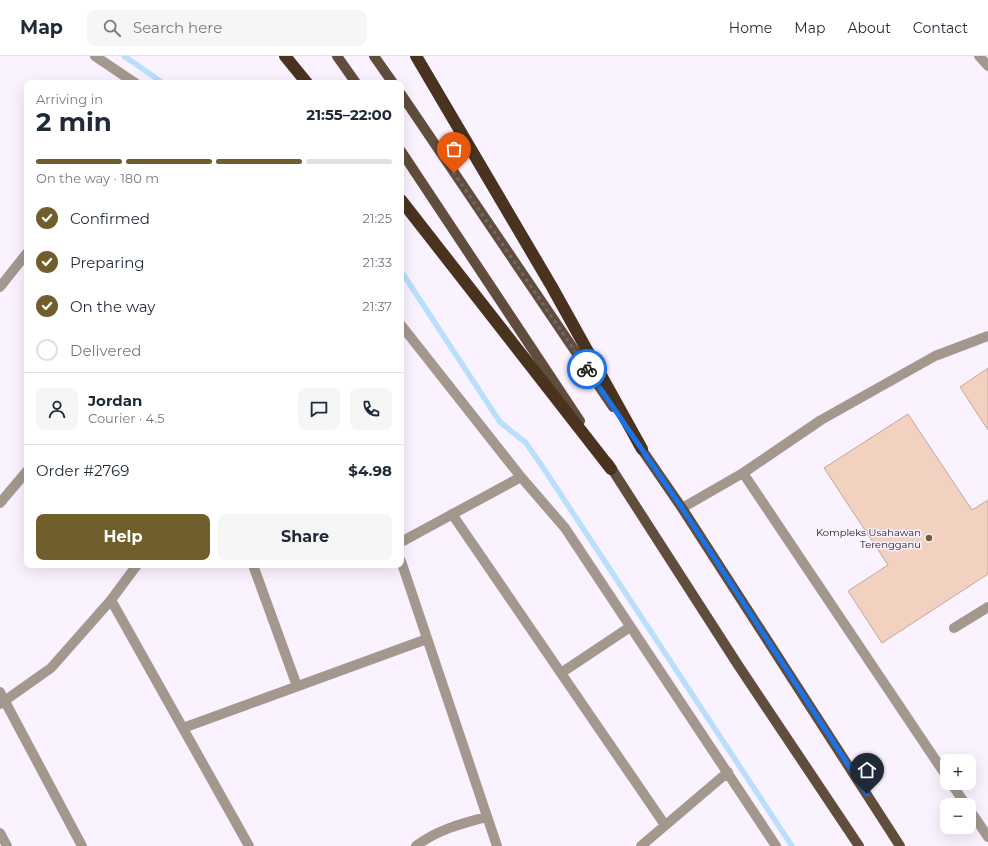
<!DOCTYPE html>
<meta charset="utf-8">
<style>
body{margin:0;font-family:Montserrat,sans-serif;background:#f6f6f7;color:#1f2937;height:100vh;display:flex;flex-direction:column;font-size:15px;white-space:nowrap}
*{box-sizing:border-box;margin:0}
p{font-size:13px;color:#747a83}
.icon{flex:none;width:22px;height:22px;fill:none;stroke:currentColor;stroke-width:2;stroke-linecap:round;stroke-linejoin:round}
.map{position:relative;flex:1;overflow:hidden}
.sheet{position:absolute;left:24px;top:24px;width:380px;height:488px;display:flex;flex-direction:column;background:#fff;border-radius:8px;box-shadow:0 4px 16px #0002}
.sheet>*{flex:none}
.controls{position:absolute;left:940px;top:698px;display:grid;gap:8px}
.controls a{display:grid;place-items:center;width:36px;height:36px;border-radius:8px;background:#fff;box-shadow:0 4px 16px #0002;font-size:20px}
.pin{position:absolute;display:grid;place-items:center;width:34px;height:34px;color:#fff;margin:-41px -17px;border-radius:50% 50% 50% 0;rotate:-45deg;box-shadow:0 0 4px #0007}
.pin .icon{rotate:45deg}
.courier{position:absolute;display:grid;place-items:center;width:40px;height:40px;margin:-20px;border:3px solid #1a73e8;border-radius:50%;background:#fff;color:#222;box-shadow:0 1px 5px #0007}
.summary em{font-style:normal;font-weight:700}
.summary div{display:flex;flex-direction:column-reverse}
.summary{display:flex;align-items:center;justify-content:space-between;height:68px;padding:0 12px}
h1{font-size:26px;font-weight:700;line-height:30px}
.bar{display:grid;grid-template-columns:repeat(4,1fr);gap:6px 4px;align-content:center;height:48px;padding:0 12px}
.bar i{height:5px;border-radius:3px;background:#e0e1e3}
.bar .current{background:#705f2d}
.bar p{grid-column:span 4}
.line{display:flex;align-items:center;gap:10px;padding:0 12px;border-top:1px solid #e0e1e3}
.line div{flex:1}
.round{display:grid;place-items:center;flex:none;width:42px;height:42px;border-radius:8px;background:#f6f6f7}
ol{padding:0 12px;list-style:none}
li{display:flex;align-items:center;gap:12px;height:44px}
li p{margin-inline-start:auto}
li .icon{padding:4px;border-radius:50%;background:#705f2d;color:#fff;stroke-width:4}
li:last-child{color:#747a83}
li i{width:22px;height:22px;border:2px solid #e0e1e3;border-radius:50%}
.action{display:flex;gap:8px;margin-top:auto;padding:8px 12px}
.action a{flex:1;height:46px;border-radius:8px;background:#705f2d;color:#fff;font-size:16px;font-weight:700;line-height:46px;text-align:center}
.action a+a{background:#f6f6f7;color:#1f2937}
header{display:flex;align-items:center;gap:24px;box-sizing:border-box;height:56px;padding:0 20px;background:#fff;border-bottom:1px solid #e0e1e3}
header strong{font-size:19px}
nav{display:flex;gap:22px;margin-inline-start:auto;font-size:14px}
.search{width:280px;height:36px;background:#f6f6f7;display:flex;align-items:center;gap:10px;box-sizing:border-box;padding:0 14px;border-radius:8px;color:#747a83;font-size:15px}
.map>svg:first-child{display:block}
</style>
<header>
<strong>Map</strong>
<div class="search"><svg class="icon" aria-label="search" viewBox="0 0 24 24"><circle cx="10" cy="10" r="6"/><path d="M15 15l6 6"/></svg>Search here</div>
<nav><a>Home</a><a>Map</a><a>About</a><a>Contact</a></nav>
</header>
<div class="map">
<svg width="988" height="790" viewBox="0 0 988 790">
<rect width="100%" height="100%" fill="#faf2fe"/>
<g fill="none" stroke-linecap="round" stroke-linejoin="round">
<path stroke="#b9dffd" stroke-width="5.5" d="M124 0 163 27
M401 215 500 366 526 387 542 410 792 790"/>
</g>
<path fill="#f3d1c0" stroke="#c6a696" d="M988 312V374L960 331Z
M908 358 972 454 988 444V518L882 587 848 535 888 509 824 412Z"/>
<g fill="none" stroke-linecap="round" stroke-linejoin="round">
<path stroke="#a4988e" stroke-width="10" d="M95 0 135 27
M979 0 988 10
M0 231 27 197
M401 269 521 421 565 472 776 790
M743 417 947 721
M0 447 27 415
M682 452 743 417 821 364 935 300 988 280
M452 458 665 769
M401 486 521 421
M401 505 497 790
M253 509 297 630
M111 544 249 790
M954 572 988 551
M561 617 630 571
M0 636 82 790
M0 648 51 612 111 544 137 509
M183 672 427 583
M951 727 966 749
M969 753 988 781
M0 777 7 790
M416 790C437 774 460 768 486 761
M641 790 728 716"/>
<path stroke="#604d3c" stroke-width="10" d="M337 0 356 27
M374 0 393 27
M401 38 613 351
M401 95 580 365
M638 388 682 452 900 790
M608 407 738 609 859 790"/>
<path stroke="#49331f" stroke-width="12" d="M285 0 307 27
M416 0 552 231 642 393
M401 144 611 413"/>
</g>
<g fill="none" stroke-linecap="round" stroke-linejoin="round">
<path stroke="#6c646f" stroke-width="4" stroke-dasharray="0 7.2" d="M454 117 587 313"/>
<path stroke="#1a73e8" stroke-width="5" d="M587 313 682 452 867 738"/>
</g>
<circle fill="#705f2d" stroke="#faf2fe" stroke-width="1.5" cx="929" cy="482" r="4"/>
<g text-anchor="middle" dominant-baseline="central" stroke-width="3" stroke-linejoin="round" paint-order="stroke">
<g font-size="10" fill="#1f1822" stroke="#faf2fe" text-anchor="end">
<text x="921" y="476">Kompleks Usahawan<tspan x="921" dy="12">Terengganu</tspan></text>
</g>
</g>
</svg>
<div class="controls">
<a>+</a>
<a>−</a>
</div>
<div class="pin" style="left:454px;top:117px;background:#ea580c"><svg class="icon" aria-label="bag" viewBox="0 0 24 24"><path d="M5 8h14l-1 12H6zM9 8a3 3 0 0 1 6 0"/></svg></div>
<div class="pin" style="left:867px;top:738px;background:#1f2937"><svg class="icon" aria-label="home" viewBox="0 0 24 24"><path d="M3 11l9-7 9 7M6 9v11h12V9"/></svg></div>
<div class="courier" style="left:587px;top:313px"><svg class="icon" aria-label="bike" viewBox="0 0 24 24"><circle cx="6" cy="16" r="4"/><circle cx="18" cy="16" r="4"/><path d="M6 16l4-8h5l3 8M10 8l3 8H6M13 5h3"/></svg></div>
<section class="sheet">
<div class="summary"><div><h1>2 min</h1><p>Arriving in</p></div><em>21:55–22:00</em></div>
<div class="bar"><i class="current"></i><i class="current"></i><i class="current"></i><i></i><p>On the way · 180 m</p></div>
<ol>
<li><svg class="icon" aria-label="check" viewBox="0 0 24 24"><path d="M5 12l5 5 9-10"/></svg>Confirmed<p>21:25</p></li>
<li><svg class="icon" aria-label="check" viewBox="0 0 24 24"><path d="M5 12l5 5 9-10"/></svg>Preparing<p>21:33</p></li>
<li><svg class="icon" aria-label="check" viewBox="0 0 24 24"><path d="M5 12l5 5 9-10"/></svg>On the way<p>21:37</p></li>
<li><i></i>Delivered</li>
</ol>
<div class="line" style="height:72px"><a class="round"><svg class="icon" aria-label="person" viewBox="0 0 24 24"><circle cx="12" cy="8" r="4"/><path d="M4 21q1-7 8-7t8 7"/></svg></a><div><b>Jordan</b><p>Courier · 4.5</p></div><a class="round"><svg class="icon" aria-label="chat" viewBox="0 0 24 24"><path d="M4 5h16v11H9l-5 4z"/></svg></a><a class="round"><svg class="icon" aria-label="phone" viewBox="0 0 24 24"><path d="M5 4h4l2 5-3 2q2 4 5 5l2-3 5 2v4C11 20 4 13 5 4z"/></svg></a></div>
<div class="line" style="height:52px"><div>Order #2769</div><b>$4.98</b></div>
<div class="action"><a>Help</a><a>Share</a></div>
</section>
</div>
